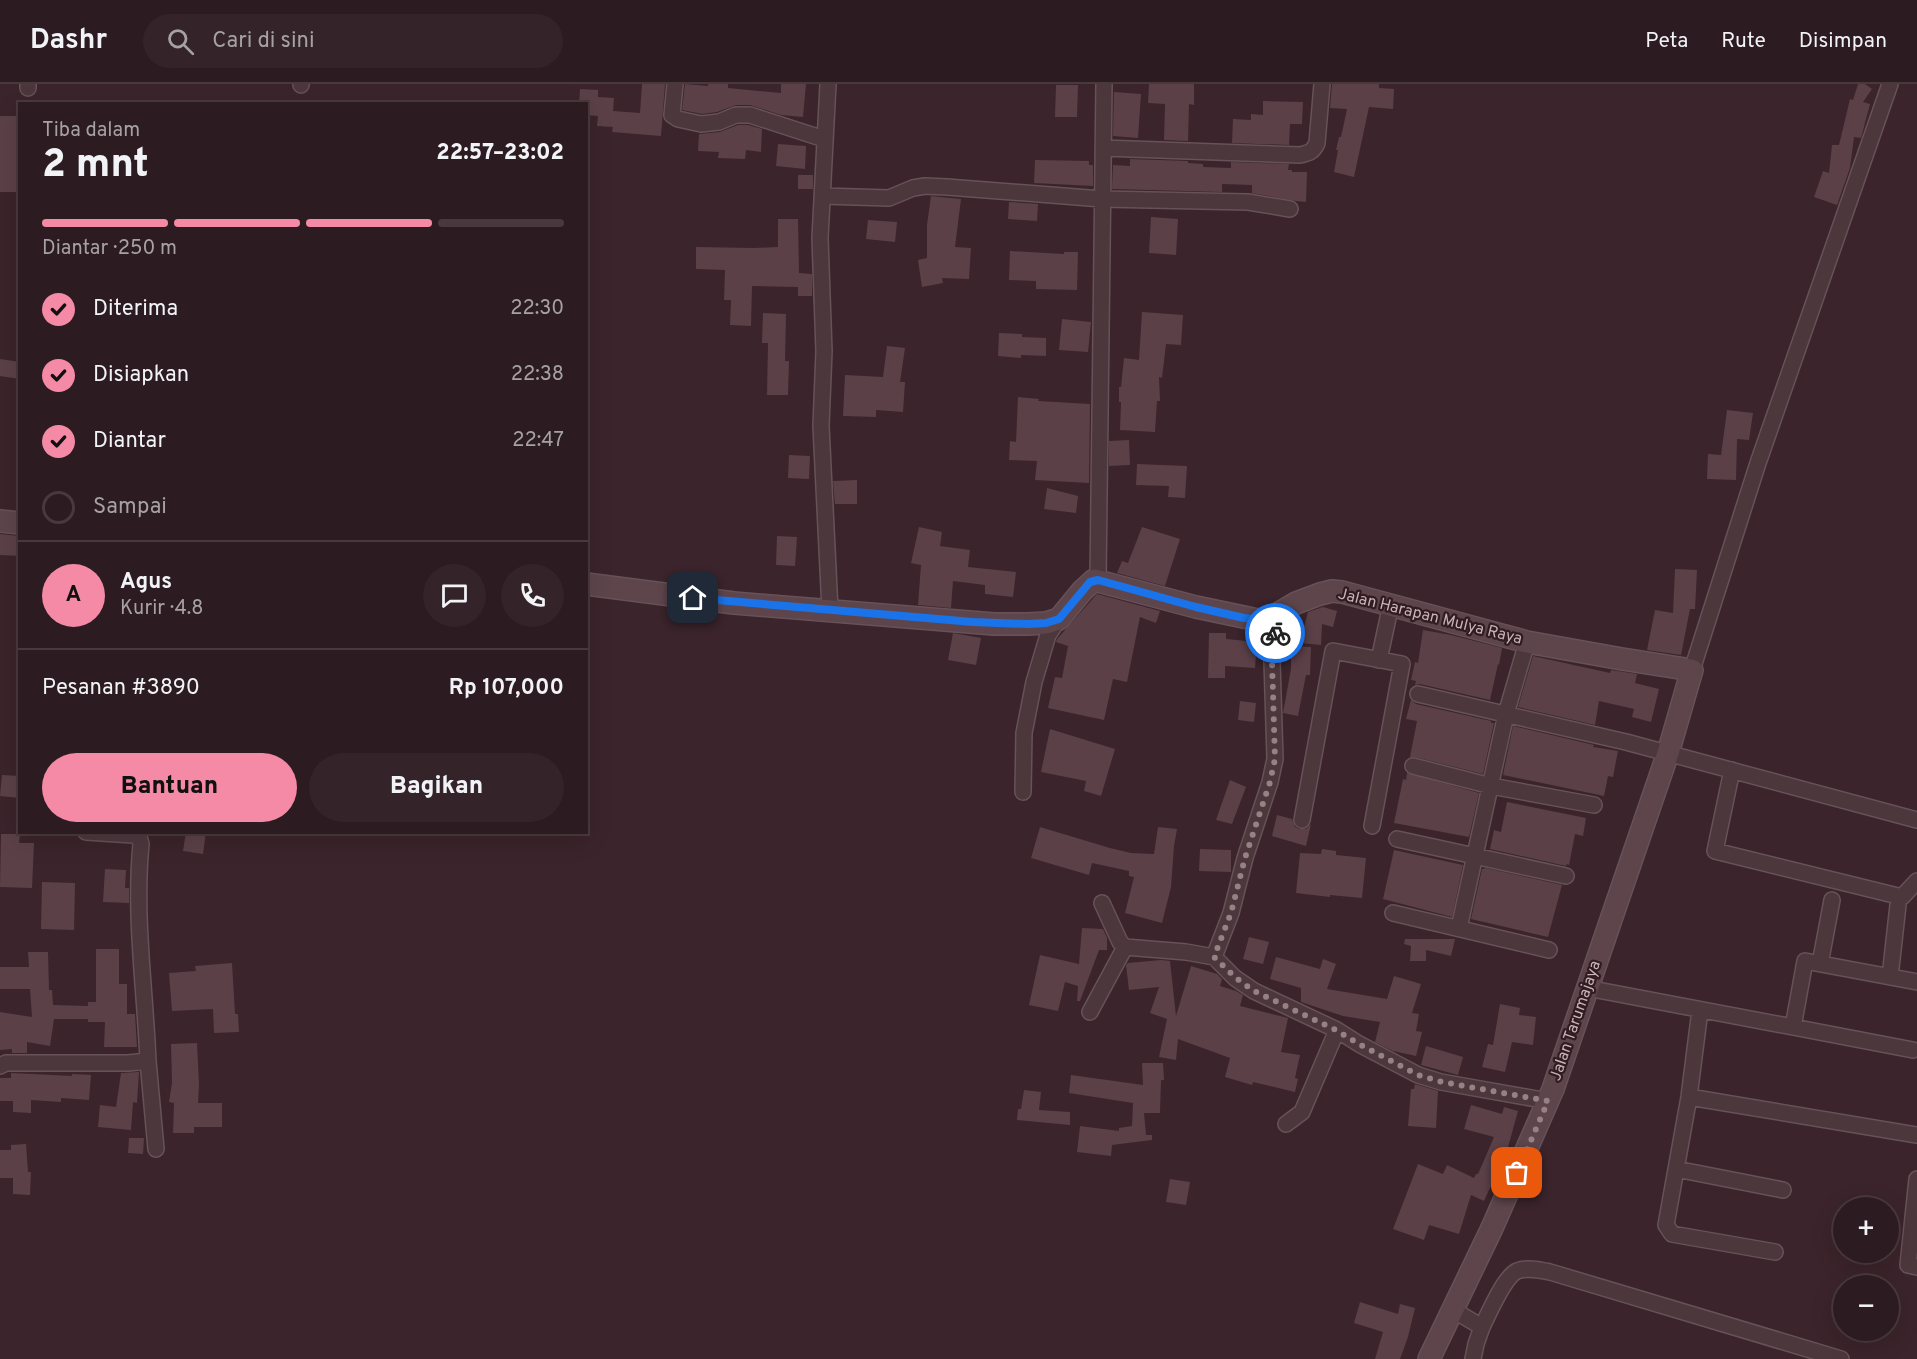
<!DOCTYPE html>
<html lang="id">
<meta charset="utf-8">
<style>
body{margin:0;font-family:Overpass,sans-serif;background:#342429;color:#f1f3f6;height:100vh;display:flex;flex-direction:column;font-size:22px;white-space:nowrap}
*{box-sizing:border-box;margin:0}
p{font-size:20px;color:#a6a1a5}
.icon{flex:none;width:33px;height:33px;fill:none;stroke:currentColor;stroke-width:2;stroke-linecap:round;stroke-linejoin:round}
.map{position:relative;flex:1;overflow:hidden}
.details{position:absolute;left:18px;top:18px;width:570px;height:732px;display:flex;flex-direction:column;background:#2c1b20;border-radius:0px;box-shadow:0 6px 24px #0002,0 0 0 2px #48393e}
.details>*{flex:none}
.fabs{position:absolute;left:1833px;top:1113px;display:grid;gap:12px}
.fabs a{display:grid;place-items:center;width:66px;height:66px;border-radius:50%;background:#2c1b20;box-shadow:0 6px 24px #0002,0 0 0 2px #48393e;font-size:30px}
.pin{position:absolute;display:grid;place-items:center;width:51px;height:51px;color:#fff;margin:-26px;border-radius:12px;box-shadow:0 3px 9px #0006}
.courier{position:absolute;display:grid;place-items:center;width:60px;height:60px;margin:-30px;border:4px solid #1a73e8;border-radius:50%;background:#fff;color:#222;box-shadow:0 2px 8px #0007}
.headline em{font-style:normal;font-weight:800}
.headline div{display:flex;flex-direction:column-reverse}
.headline{display:flex;align-items:center;justify-content:space-between;height:102px;padding:0 24px}
h1{font-size:39px;font-weight:800;line-height:45px}
.bar{display:grid;grid-template-columns:repeat(4,1fr);gap:9px 6px;align-content:center;height:72px;padding:0 24px}
.bar i{height:8px;border-radius:4px;background:#48393e}
.bar .active{background:#f58aa6}
.bar p{grid-column:span 4}
.line{display:flex;align-items:center;gap:15px;padding:0 24px;border-top:2px solid #48393e}
.line div{flex:1}
.round{display:grid;place-items:center;flex:none;width:63px;height:63px;border-radius:32px;background:#342429}
ol{padding:0 24px;list-style:none}
li{display:flex;align-items:center;gap:18px;height:66px}
li p{margin-inline-start:auto}
li .icon{padding:6px;border-radius:50%;background:#f58aa6;color:#111;stroke-width:4}
li:last-child{color:#a6a1a5}
li i{width:33px;height:33px;border:3px solid #48393e;border-radius:50%}
.button{display:flex;gap:12px;margin-top:auto;padding:12px 24px}
.button a{flex:1;height:69px;border-radius:36px;background:#f58aa6;color:#111;font-size:24px;font-weight:800;line-height:69px;text-align:center}
.button a+a{background:#342429;color:#f1f3f6}
header{display:flex;align-items:center;gap:36px;box-sizing:border-box;height:84px;padding:0 30px;background:#2c1b20;border-bottom:2px solid #48393e}
header strong{font-size:28px}
nav{display:flex;gap:33px;margin-inline-start:auto;font-size:21px}
.search{width:420px;height:54px;background:#342429;display:flex;align-items:center;gap:15px;box-sizing:border-box;padding:0 21px;border-radius:33px;color:#a6a1a5;font-size:22px}
.map>svg:first-child{display:block}
</style>
<header>
<strong>Dashr</strong>
<div class="search"><svg class="icon" aria-label="search" viewBox="0 0 24 24"><circle cx="10" cy="10" r="6"/><path d="M15 15l6 6"/></svg>Cari di sini</div>
<nav><a>Peta</a><a>Rute</a><a>Disimpan</a></nav>
</header>
<div class="map">
<svg width="1917" height="1275" viewBox="0 0 1917 1275">
<rect width="100%" height="100%" fill="#3b242b"/>
<path fill="#5b4047" d="M642 0H665L661 52 612 48 613 43 597 42 598 32 586 31V20H579L580 5 598 6V13L614 14 613 27 640 29Z
M685 0 708 2V0H728V4L781 9V0H806L803 33 781 31 750 21H736L717 28 702 30 682 26Z
M1149 0H1194V21L1189 20 1188 57 1164 56 1165 20 1148 19Z
M1332 0H1379V4L1394 5 1393 25 1369 23 1354 93 1334 88 1338 66H1336L1339 53H1341L1347 25 1330 24Z
M1858 0H1865L1872 5 1863 18 1870 20 1861 54 1854 53 1850 84 1837 121 1814 113 1823 87 1829 89 1832 61H1839L1850 15 1853 16Z
M1056 1H1078L1077 33H1055Z
M1114 8 1141 10 1138 54 1113 52Z
M1263 17 1303 18 1302 40H1290L1289 61 1232 59 1233 35 1251 36V30L1263 31Z
M0 32H20V108H0Z
M738 41H748L762 45 761 68 746 66 745 75 718 74 719 68 698 67 699 50 720 48Z
M778 60 806 62 805 85 776 82Z
M1130 75 1188 77V79L1203 80V83L1231 84V78L1289 80 1288 86H1292V88H1307L1306 118 1296 117 1252 109V101L1222 100V108L1112 105 1113 81 1130 82Z
M1035 76 1089 77V81H1093V102L1034 99Z
M798 91H813V105H798Z
M931 112 961 115 955 163 971 164 969 195 942 194 943 199 922 203 918 176 927 174V141Z
M1009 118 1038 120 1037 137 1008 135Z
M1151 133 1178 135 1176 171 1149 169Z
M778 135H798L799 189 812 190V212H798V203L752 202 751 242 730 241 731 216H724L725 186 696 185V163L755 164 778 163Z
M868 136 897 138 895 158 866 155Z
M1010 167 1064 170V168H1078L1077 206 1036 205V197L1009 196Z
M1142 228 1183 231 1181 261 1166 260 1162 294 1159 293 1160 317H1157L1155 348 1120 346 1121 318H1119V303H1121L1124 274 1139 276Z
M763 229 786 230 785 277H789L788 311H767L768 259H762Z
M1062 235 1091 238 1088 268 1059 266Z
M999 249 1022 250V253L1046 254V272L1021 271V274L998 272Z
M887 262 905 264 900 298H905L903 328 876 326V333L843 332 845 291 883 293Z
M0 275 20 278V295L0 292Z
M1018 313 1039 315 1038 317 1090 320 1089 399 1035 396 1037 377 1009 376 1010 357 1016 358Z
M1727 326 1753 329 1749 356 1737 355 1736 396 1707 395 1708 370 1721 371Z
M1129 356 1130 381 1109 382V357Z
M789 371 810 372 809 395 788 394Z
M1137 380 1187 382 1185 414 1168 413 1169 402 1136 401Z
M857 396V420H835L833 397Z
M1047 404 1078 412 1076 429 1044 425Z
M919 443 942 448 940 462 970 466 968 483 1016 488 1013 513 985 510V501L953 497 951 524 918 521 921 481 911 479Z
M1142 443 1180 455 1165 502 1117 489 1122 477 1128 479Z
M0 450 20 452V472L0 471Z
M777 452 797 453 795 482 776 481Z
M1675 485 1697 486 1695 525H1690L1681 571 1647 566 1655 526 1673 529Z
M1097 510 1160 527 1156 539 1140 533 1127 598 1113 595 1104 636 1048 624 1055 593 1062 594 1068 562 1056 558 1057 555Z
M1323 523 1337 527 1333 543 1322 540 1321 561 1300 559 1308 528Z
M1423 546 1451 551 1502 564 1499 581 1498 580 1490 616 1420 600 1415 601 1416 597 1411 596 1415 578 1418 579Z
M953 549 981 554 976 581 948 576Z
M1209 549H1226V555L1257 558 1255 584 1225 582V594H1208Z
M1291 562 1311 563 1310 591H1306L1298 632 1283 629 1291 585Z
M1533 572 1610 589 1611 586 1637 590 1635 599 1659 605 1651 638 1632 633 1634 625 1599 617 1595 641 1518 623Z
M1411 616 1416 620 1491 637V639H1494L1483 690 1415 673H1410L1417 637 1406 635Z
M1240 617 1256 619 1254 638 1238 636Z
M1513 642 1594 661 1593 663 1618 667 1613 693 1608 692 1604 712 1503 691Z
M1050 645 1115 665 1101 712 1084 707 1086 697 1041 688Z
M1407 689 1479 709 1469 753 1394 739 1403 695 1406 696Z
M2 691 20 692V714L0 712Z
M1230 696 1246 703 1232 740 1216 736Z
M1507 718 1586 734 1583 752 1575 750 1569 781 1567 780 1566 782 1490 765 1494 746 1501 748Z
M1277 731 1292 735 1295 743 1300 745H1306L1311 740 1306 762 1272 752Z
M1040 743 1110 764 1131 769 1154 770 1158 743 1177 745 1174 762 1171 803 1162 839 1125 829 1134 793 1129 792V787L1092 779 1089 791 1031 774Z
M186 748H206L203 770 183 767Z
M1 750H20L19 759H34L32 804 0 803Z
M1200 765 1231 766V788L1199 787Z
M1322 765 1336 767V771L1366 774 1362 814 1330 811V813L1296 809 1300 769 1321 770Z
M1394 766 1463 781 1452 833 1383 815Z
M1486 784 1562 801 1548 853 1471 835 1482 785Z
M105 785 126 786 125 804H129V819L103 818Z
M42 798 75 799 74 846 41 845Z
M1082 844 1103 845 1107 854V866H1099L1080 917H1077L1078 902 1065 898 1058 927 1029 921 1040 871 1079 880Z
M1249 853 1269 858 1263 880 1243 875Z
M1405 855H1455L1451 872 1426 866V877H1410L1411 862 1404 860Z
M96 865H119V900H127V930H135L137 963H104L105 938H88V935H54L50 962 27 958V969H12V965L0 966V928L32 933 30 905H0V883H29L28 868H48L49 906H52L53 921 88 922V918H96Z
M1276 873 1320 885 1323 875 1336 880 1327 905 1387 915 1394 892 1421 900 1412 929 1419 930 1416 947 1422 948 1416 972 1393 967 1375 958 1380 938 1343 932 1301 918V904L1270 895Z
M1161 876 1170 877 1176 932 1191 882 1217 890 1222 895 1220 902 1236 907 1243 911 1240 922 1288 934 1281 968 1300 971 1295 994 1298 995 1295 1008 1253 998 1252 1001 1225 993 1230 974 1178 955 1176 976 1159 973 1167 935 1150 929 1159 903 1129 906 1126 881 1128 879Z
M232 879 235 930H238L239 948 214 949 213 925 172 927 169 889 196 887 195 882Z
M1500 920 1520 924 1519 931 1536 933 1533 961 1512 958 1505 988 1482 983 1488 960 1493 961Z
M197 959 199 1000 198 1019H222V1043H194V1049H173L174 1019 169 1018 172 999 171 960Z
M1426 962 1463 973 1458 991 1421 981Z
M1142 979H1163L1164 996H1161L1160 1029H1144L1146 1051H1152V1056L1112 1061 1111 1072 1077 1068 1080 1042 1119 1047V1044L1132 1042 1133 1019 1069 1009 1071 991 1143 1001Z
M139 988 137 1019 133 1018 131 1046 98 1043 100 1021 116 1023 121 989Z
M11 989 72 992V990L91 991 89 1016 61 1014V1018L31 1016V1029L13 1028V1017H0V994H11Z
M1415 1000 1438 1007 1436 1044 1408 1042 1411 1005H1414Z
M1024 1006 1041 1008 1039 1026 1070 1028V1041L1017 1036 1018 1025H1021Z
M1471 1021 1502 1030 1504 1023 1518 1027 1507 1067 1484 1117 1471 1111 1459 1150 1429 1141 1424 1156 1393 1145 1418 1080 1443 1090 1447 1081 1474 1094 1476 1090H1478L1494 1053 1464 1045Z
M129 1054H144L143 1070 128 1069Z
M26 1060 28 1088H31L30 1111 13 1110V1094H0V1066H11V1061Z
M1170 1095 1190 1098 1186 1121 1166 1118Z
M1360 1218 1398 1230 1400 1220 1415 1224 1408 1253 1400 1275H1375L1383 1248 1354 1239Z"/>
<g fill="none" stroke-linecap="round" stroke-linejoin="round">
<g stroke="#665258" stroke-width="18">
<path id="street" d="M28 0V4
M675 0 672 31 678 35 701 40 719 38 736 31H750L824 55
M828 0 820 154 824 267 821 342 830 526
M301 1V0
M1103 64 1300 71C1309 69 1313 68 1317 59L1322 0
M823 112 889 114 913 104 925 102 947 103 1102 115 1248 118 1290 125
M1098 496 1104 0
M1379 576 1391 520
M1692 586 1758 379 1890 0
M1418 610 1626 658 1917 736
M1413 682 1491 702 1594 721
M1732 686 1715 767 1902 813 1917 797
M1023 708 1024 649 1034 598 1048 551 1059 535
M1302 736 1333 567 1402 580 1372 742
M1397 755 1566 792
M1102 819 1120 858 1125 863 1186 868 1214 873 1231 829 1245 774 1270 698 1275 675 1272 577 1277 531
M1393 829 1549 866
M1459 844 1506 630 1527 558
M1214 873 1235 894 1254 907 1337 946 1359 960 1418 991 1441 998 1548 1017
M1820 880 1832 816
M1890 893 1898 821
M1587 904 1793 943 1805 877 1917 898
M1700 926 1689 1013 1666 1141 1672 1150 1775 1168
M1090 928 1125 863
M1793 943 1913 966
M148 977 156 1065
M0 982 6 979H128L148 977C145 904 134 832 141 760L139 753 133 751 86 748
M1689 1013 1917 1051
M1286 1040 1302 1028 1337 946
M1676 1085 1783 1106
M1917 1095 1908 1181 1917 1183
M1453 1226 1482 1243 1476 1260 1473 1275
M1482 1243C1489 1229 1504 1193 1517 1187 1527 1183 1540 1186 1550 1188L1841 1275"/>
</g>
<g stroke="#665258" stroke-width="24">
<path id="secondary" d="M0 437 20 439
M586 500 734 519 994 540H1028L1046 539 1059 535 1082 507 1094 496 1196 523 1258 536 1271 534 1296 519 1320 510 1332 507 1342 508 1527 558 1622 575 1692 586 1668 669 1553 1005 1492 1144 1429 1275"/>
</g>
<use href="#street" stroke="#4c373d" stroke-width="15"/>
<use href="#secondary" stroke="#5e454c" stroke-width="21"/>
</g>
<g fill="none" stroke-linecap="round" stroke-linejoin="round">
<path stroke="#968187" stroke-width="6" stroke-dasharray="0 10.8" d="M1275 549 1272 577 1275 675 1270 698 1245 774 1231 829 1214 873 1236 894 1254 907 1336 946 1359 960 1418 991 1442 998 1548 1017 1517 1089"/>
<path stroke="#1a73e8" stroke-width="8" d="M693 514 973 538 1028 540 1046 539 1059 535 1090 498 1098 496 1196 523 1244 534 1265 536 1276 531 1275 549"/>
</g>
<g text-anchor="middle" dominant-baseline="central" stroke-width="4.5" stroke-linejoin="round" paint-order="stroke">
<g font-size="16" fill="#c7b3b8" stroke="#301c22">
<text transform="translate(1430 533) rotate(14)">Jalan Harapan Mulya Raya</text>
<text transform="translate(1576 937) rotate(-71)">Jalan Tarumajaya</text>
</g>
</g>
</svg>
<div class="fabs">
<a>+</a>
<a>−</a>
</div>
<div class="pin" style="left:1517px;top:1089px;background:#ea580c"><svg class="icon" aria-label="bag" viewBox="0 0 24 24"><path d="M5 8h14l-1 12H6zM9 8a3 3 0 0 1 6 0"/></svg></div>
<div class="pin" style="left:693px;top:514px;background:#1f2937"><svg class="icon" aria-label="home" viewBox="0 0 24 24"><path d="M3 11l9-7 9 7M6 9v11h12V9"/></svg></div>
<div class="courier" style="left:1275px;top:549px"><svg class="icon" aria-label="bike" viewBox="0 0 24 24"><circle cx="6" cy="16" r="4"/><circle cx="18" cy="16" r="4"/><path d="M6 16l4-8h5l3 8M10 8l3 8H6M13 5h3"/></svg></div>
<section class="details">
<div class="headline"><div><h1>2 mnt</h1><p>Tiba dalam</p></div><em>22:57–23:02</em></div>
<div class="bar"><i class="active"></i><i class="active"></i><i class="active"></i><i></i><p>Diantar · 250 m</p></div>
<ol>
<li><svg class="icon" aria-label="check" viewBox="0 0 24 24"><path d="M5 12l5 5 9-10"/></svg>Diterima<p>22:30</p></li>
<li><svg class="icon" aria-label="check" viewBox="0 0 24 24"><path d="M5 12l5 5 9-10"/></svg>Disiapkan<p>22:38</p></li>
<li><svg class="icon" aria-label="check" viewBox="0 0 24 24"><path d="M5 12l5 5 9-10"/></svg>Diantar<p>22:47</p></li>
<li><i></i>Sampai</li>
</ol>
<div class="line" style="height:108px"><b class="round" style="background:#f58aa6;color:#111">A</b><div><b>Agus</b><p>Kurir · 4.8</p></div><a class="round"><svg class="icon" aria-label="chat" viewBox="0 0 24 24"><path d="M4 5h16v11H9l-5 4z"/></svg></a><a class="round"><svg class="icon" aria-label="phone" viewBox="0 0 24 24"><path d="M5 4h4l2 5-3 2q2 4 5 5l2-3 5 2v4C11 20 4 13 5 4z"/></svg></a></div>
<div class="line" style="height:78px"><div>Pesanan #3890</div><b>Rp 107,000</b></div>
<div class="button"><a>Bantuan</a><a>Bagikan</a></div>
</section>
</div>
